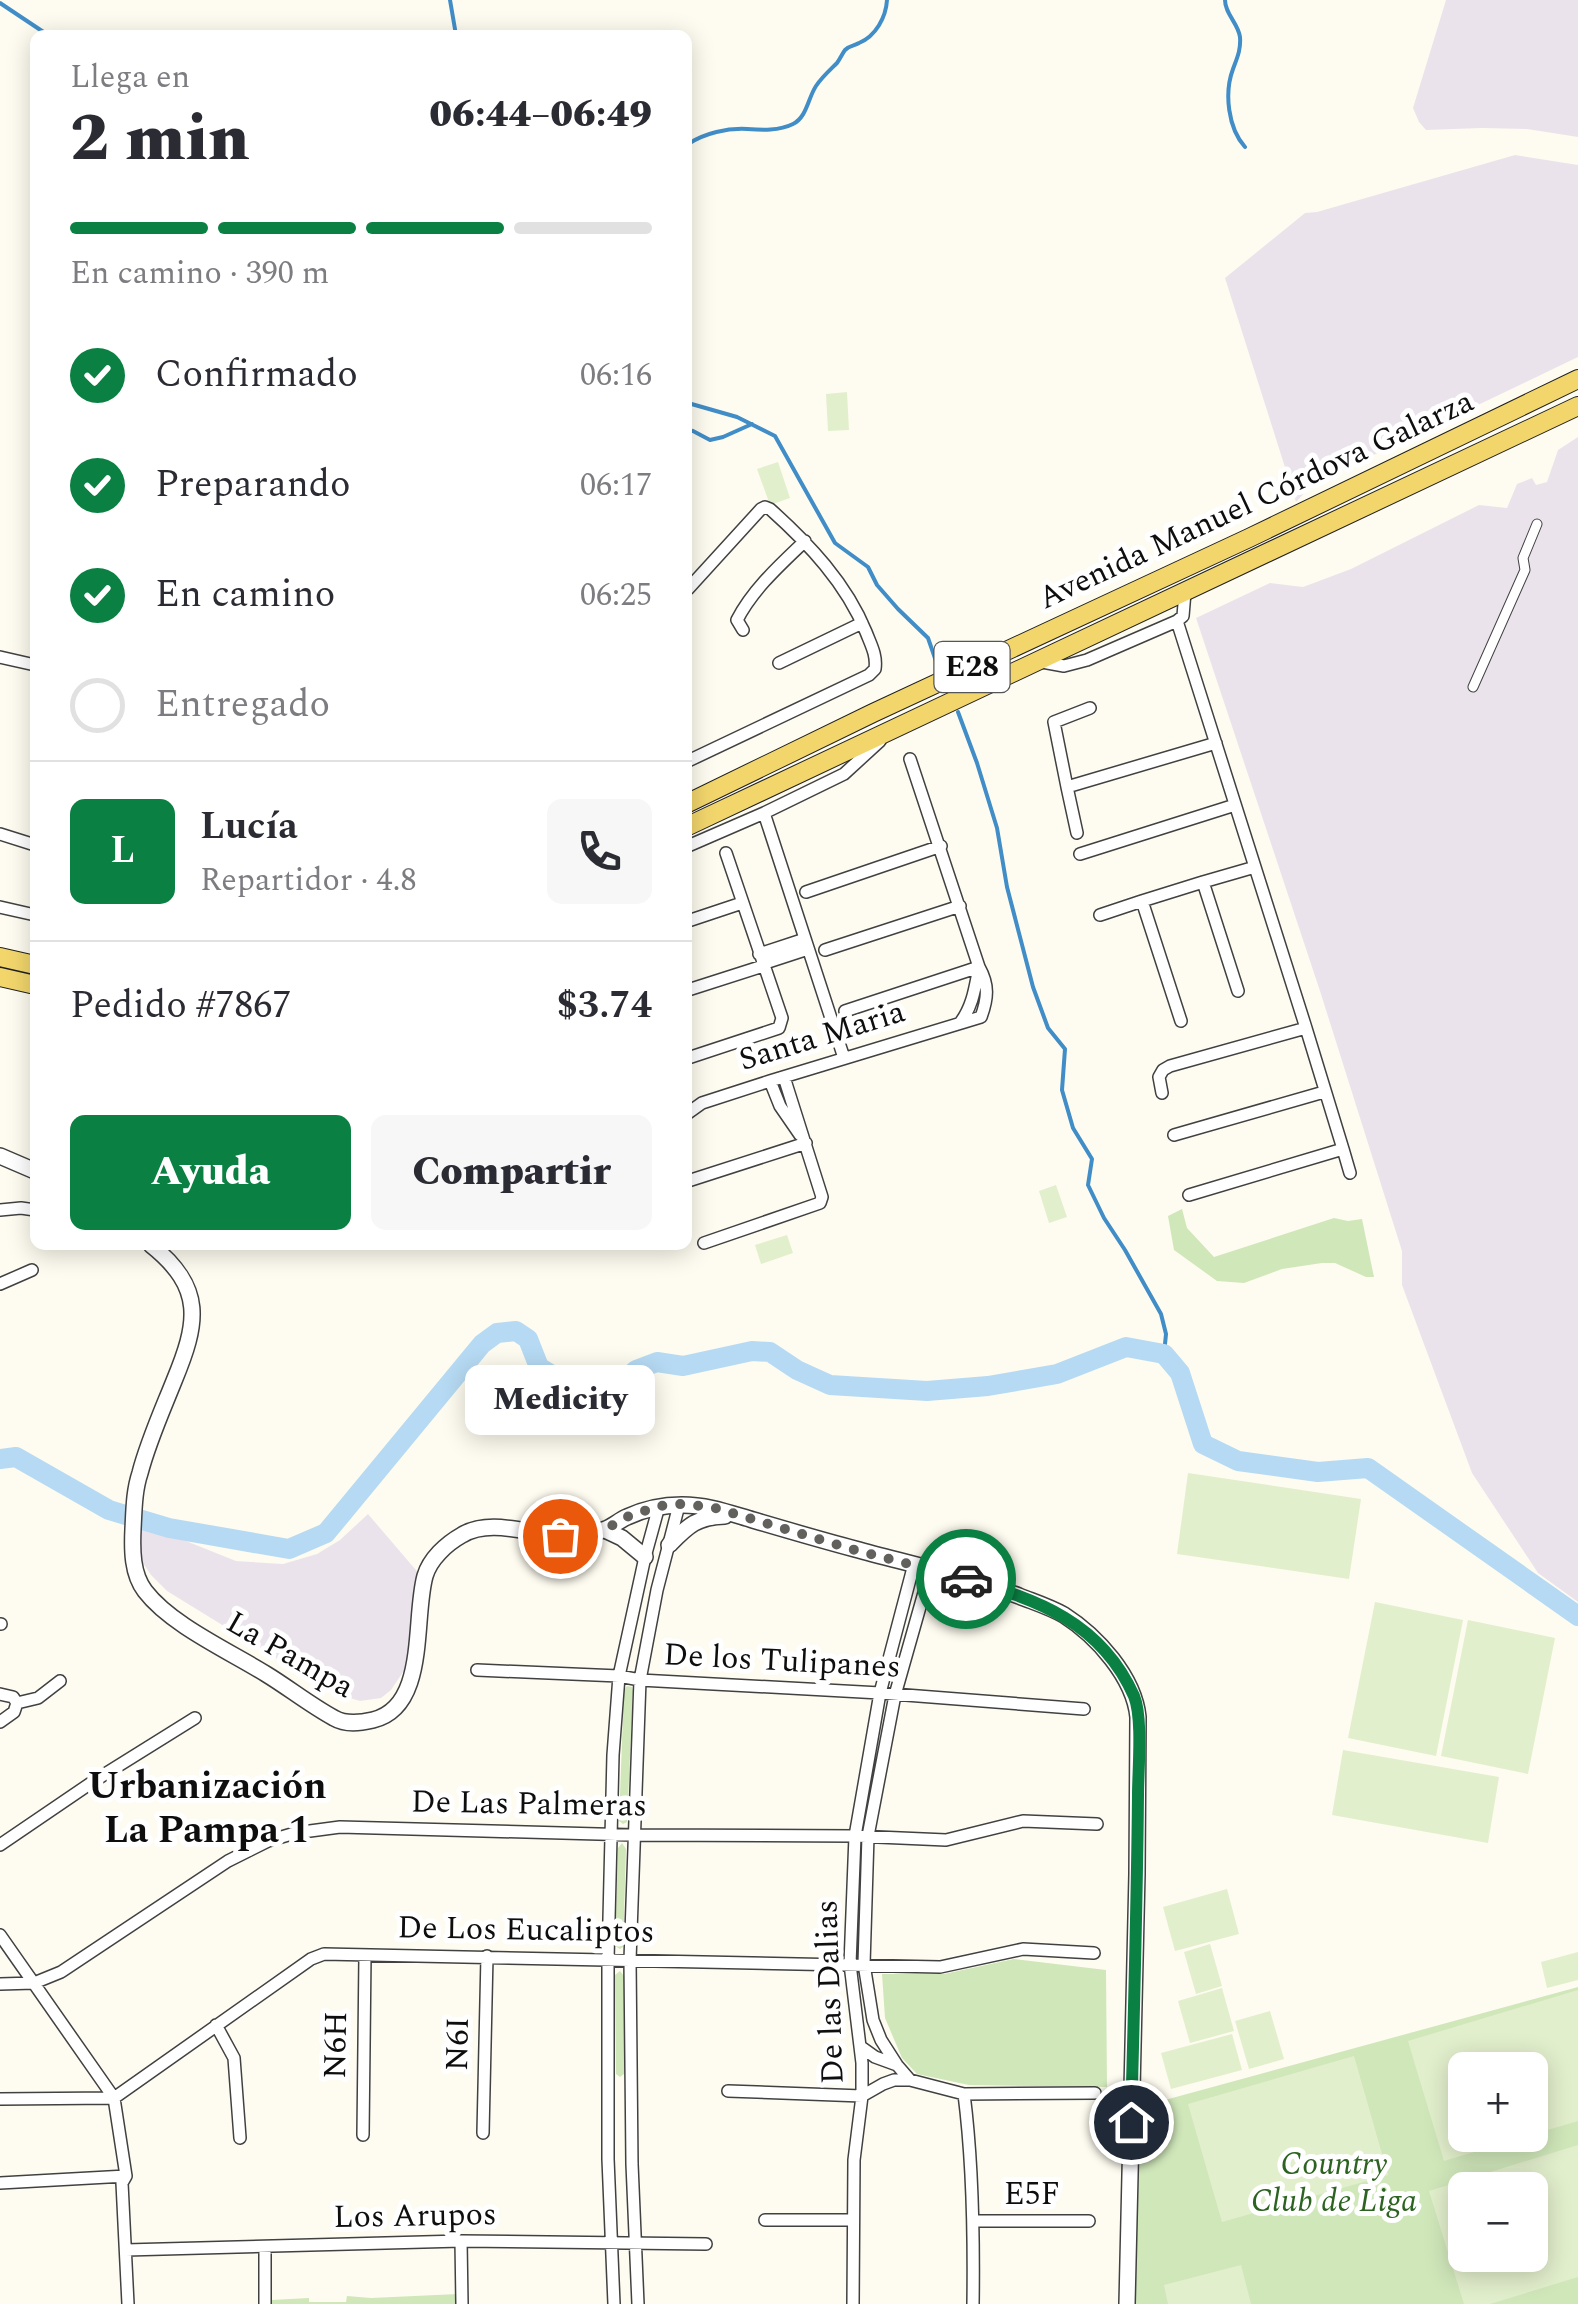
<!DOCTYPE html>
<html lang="es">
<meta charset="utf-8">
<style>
body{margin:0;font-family:Spectral,serif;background:#f7f7f7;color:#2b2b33;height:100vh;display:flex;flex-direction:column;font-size:38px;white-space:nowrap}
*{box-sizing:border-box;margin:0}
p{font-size:32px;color:#7c7c81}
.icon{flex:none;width:55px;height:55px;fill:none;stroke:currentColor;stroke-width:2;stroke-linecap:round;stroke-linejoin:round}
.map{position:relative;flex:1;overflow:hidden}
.panel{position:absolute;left:30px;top:30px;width:662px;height:1220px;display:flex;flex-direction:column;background:#fff;border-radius:15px;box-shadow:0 5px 25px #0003}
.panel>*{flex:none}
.tools{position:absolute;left:1448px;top:2052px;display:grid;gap:20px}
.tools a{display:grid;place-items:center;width:100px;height:100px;border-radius:15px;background:#fff;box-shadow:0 5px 25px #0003;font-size:50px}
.pin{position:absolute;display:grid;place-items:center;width:85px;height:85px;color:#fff;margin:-42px;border:5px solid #fff;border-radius:50%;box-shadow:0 2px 10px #0007}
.courier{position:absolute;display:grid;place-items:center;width:100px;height:100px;margin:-50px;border:8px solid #0b8043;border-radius:50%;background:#fff;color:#222;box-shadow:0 2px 12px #0007}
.bubble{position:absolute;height:70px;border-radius:15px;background:#fff;box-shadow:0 5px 25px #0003;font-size:32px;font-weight:800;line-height:70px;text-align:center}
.head em{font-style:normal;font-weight:800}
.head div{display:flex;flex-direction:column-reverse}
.head{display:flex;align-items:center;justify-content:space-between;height:170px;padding:0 40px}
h1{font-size:65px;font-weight:800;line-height:75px}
.bar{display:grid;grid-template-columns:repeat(4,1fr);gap:15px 10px;align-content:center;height:120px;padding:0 40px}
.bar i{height:12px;border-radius:8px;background:#e1e1e2}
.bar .on{background:#0b8043}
.bar p{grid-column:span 4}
.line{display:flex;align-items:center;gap:25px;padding:0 40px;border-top:2px solid #e1e1e2}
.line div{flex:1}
.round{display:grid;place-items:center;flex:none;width:105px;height:105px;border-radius:15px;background:#f7f7f7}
ol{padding:0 40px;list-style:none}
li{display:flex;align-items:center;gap:30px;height:110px}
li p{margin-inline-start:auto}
li .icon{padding:10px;border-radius:50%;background:#0b8043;color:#fff;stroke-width:4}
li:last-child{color:#7c7c81}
li i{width:55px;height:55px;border:5px solid #e1e1e2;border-radius:50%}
.button{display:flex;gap:20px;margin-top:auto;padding:20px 40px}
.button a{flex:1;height:115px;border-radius:15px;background:#0b8043;color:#fff;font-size:40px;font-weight:800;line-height:115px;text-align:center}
.button a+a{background:#f7f7f7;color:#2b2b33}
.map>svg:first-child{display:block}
</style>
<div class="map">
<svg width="1578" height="2304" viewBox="0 0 1578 2304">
<rect width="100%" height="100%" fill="#fefcf0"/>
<path fill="#ebe3ec" d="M1446 0H1578V137L1527 129 1482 128 1426 130 1419 122 1413 108Z
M1515 155 1578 165V357L1313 484 1296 502 1225 278 1305 213 1317 212Z
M1578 437V1602L1538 1573 1472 1473 1402 1285V1251L1320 991 1196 618 1270 583 1303 587 1351 569 1479 505 1507 508 1517 484 1532 478 1536 485 1547 482 1558 450Z
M368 1514 421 1576 410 1657 403 1672 391 1690 381 1698 360 1701 333 1693 167 1591 151 1575 141 1560 137 1545 142 1530 186 1541 236 1561 283 1564 317 1554 340 1540Z"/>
<path fill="#d0e7ba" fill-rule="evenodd" d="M1182 1209 1187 1228 1214 1257 1334 1218 1348 1221 1362 1219 1374 1277H1366L1335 1263H1322L1282 1269 1244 1283 1217 1281 1174 1250 1168 1216Z
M627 1686 632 1687 633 1690 627 1822 623 1824 619 1821 624 1690Z
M622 1843 626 1849 623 1947 620 1949 615 1946 618 1848Z
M1014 1959 1106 1970 1107 2087 969 2085 917 2074 902 2058 885 2018 882 1974H944Z
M620 1971 624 1976V2074L620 2077 616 2074 615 1975Z
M1578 1987V2304H1135L1137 2145 1151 2130 1154 2103ZM1465 2070H1530V2135H1465ZM1465 2190H1530V2255H1465Z
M458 2294V2304H271V2300L309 2298V2302H346L347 2296 371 2298Z"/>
<path fill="#e2efcc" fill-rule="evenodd" d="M847 392 849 430 828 431 826 394Z
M778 462 790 498 770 505 757 469Z
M1056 1185 1067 1217 1049 1223 1039 1191Z
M787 1235 793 1253 761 1264 755 1245Z
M1188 1473 1361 1499 1349 1579 1177 1554Z
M1375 1602 1463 1620 1436 1756 1348 1738Z
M1468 1620 1555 1638 1528 1774 1441 1756Z
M1343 1750 1499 1777 1488 1843 1332 1815Z
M1227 1889 1239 1934 1175 1951 1163 1907Z
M1210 1944 1222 1986 1196 1994 1184 1952Z
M1578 1952V1980L1547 1988 1541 1962Z
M1222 1988 1234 2031 1190 2043 1178 2001Z
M1578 1990V2121L1444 2161 1408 2041ZM1465 2070H1530V2135H1465Z
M1270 2011 1284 2059 1249 2069 1235 2021Z
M1232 2034 1242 2070 1171 2089 1161 2053Z
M1354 2056 1388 2175 1222 2222 1188 2104Z
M1578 2145V2277L1490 2304H1464L1429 2191ZM1465 2190H1530V2255H1465Z
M1241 2265 1251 2304H1168L1164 2285Z"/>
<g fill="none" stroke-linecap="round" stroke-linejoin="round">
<path stroke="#418dc7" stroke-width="4" d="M450 0 456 35
M1225 0C1225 14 1238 23 1240 37 1241 50 1237 58 1233 69 1224 93 1228 128 1245 147
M0 3 48 35
M688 144C705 133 727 128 747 129 762 130 779 131 793 124 807 117 808 98 816 86 822 77 830 70 837 63 840 59 842 54 845 50 850 45 854 46 859 43 876 36 886 17 887 0
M688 403 737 417 775 436 835 543 868 567 877 585 898 609 928 638 937 664
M688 430 693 431 710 440 723 437 752 424
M958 712 977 763 997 828 1007 887 1033 987 1048 1028 1065 1049 1062 1090 1073 1128 1092 1159 1088 1185 1104 1218 1125 1250 1161 1314 1166 1334 1164 1354"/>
<path stroke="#b6daf3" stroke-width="20" d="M0 1459 16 1457 109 1510 169 1528 289 1549 326 1533 482 1344 497 1333 516 1331 528 1339 539 1367 576 1390 617 1388 636 1370 657 1362 683 1366 752 1351 770 1352 797 1370 830 1385 927 1391 988 1386 1057 1374 1126 1347 1164 1354 1180 1373 1203 1444 1238 1461 1318 1472 1368 1468 1578 1616"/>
<g stroke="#414141" stroke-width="11">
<path id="pedestrian" d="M1473 687 1525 570 1523 558 1537 524"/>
</g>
<g stroke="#414141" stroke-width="14">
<path id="minor" d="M688 589 761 509 765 507 770 509C809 544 846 583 866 632 871 645 877 655 875 669L869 675 688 761
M743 630 737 620C753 589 780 565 805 541
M0 657 35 665
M1042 662 1064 666 1087 660 1177 621 1183 616 1185 592
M779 663 862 623
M1090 708 1054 722 1067 787 1216 743
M1067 787 1077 833
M764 813 844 1058
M0 834 35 845
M688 846 764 813 844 774 880 741
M1080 854 1235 805
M1203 882 1255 867
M806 892 941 846
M0 907 35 915
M1100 915 1142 901
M688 921 742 903
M825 950 960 906
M759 954 805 939
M762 964 808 949
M688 990 763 966
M845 1011 979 967
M1181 1021 1142 901 1203 882 1238 991
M960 1023C973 1006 975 987 979 967
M688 1058 779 1028 782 1018 726 853
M770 1081 780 1106 800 1135
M1162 1093 1159 1077 1163 1070 1170 1066 1306 1028 1177 621
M688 1113 702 1103 770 1081 981 1017C988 998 989 985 979 967L910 759
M1174 1135 1324 1092
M1343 1149 1350 1173
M688 1181 806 1143
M1189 1195 1343 1149 1306 1028
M0 1210 21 1208 35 1210
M704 1243 820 1203 822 1197 784 1077
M0 1284 32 1270
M0 1624H1
M477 1670 619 1676 640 1680 880 1693 1084 1709
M0 1694 13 1697 17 1703
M0 1722 14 1712 17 1703 38 1698 60 1681
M0 1845 94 1781 195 1718
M0 1935 114 2098 126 2176 122 2183 128 2304
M0 1984 34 1983 61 1972 228 1861 268 1841 295 1833 340 1827 634 1835 855 1836 946 1840 1023 1821 1097 1824
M216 2025 234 2058 240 2138
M861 2047 875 2057 897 2065
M910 2080 897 2065 881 2040 873 2020 864 1964 868 1836 895 1695 931 1568
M728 2091 862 2096 883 2084 894 2080H910L964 2094 1095 2093
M964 2094C973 2164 974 2233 973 2304
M0 2099 114 2098 311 1959 324 1954 940 1967 1023 1949 1094 1953
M483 2133 487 1956
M363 2135 365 1955
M0 2183 126 2176
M765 2220H853
M974 2221H1089
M461 2241 462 2304
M265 2247V2304
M126 2250 461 2241 706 2244
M614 2304 608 2159V1960L613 1755 619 1676 645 1557 659 1506
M638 2304 632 2164 630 1960 640 1680 657 1590 679 1505
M853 2304 854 2160 862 2096V2063L850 1964 855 1836 880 1693 914 1564"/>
</g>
<g stroke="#414141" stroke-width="18">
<path id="tertiary" d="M0 1156 35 1171
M151 1245C205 1288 198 1323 174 1381 162 1411 148 1442 140 1473 134 1491 134 1510 133 1529 132 1550 132 1574 145 1591 171 1625 229 1651 266 1674 289 1688 310 1705 334 1718 346 1725 360 1723 373 1720 428 1707 413 1619 425 1576 430 1559 446 1544 462 1535 490 1518 528 1534 558 1535 571 1536 593 1534 606 1529 613 1526 620 1520 627 1517 644 1509 663 1505 682 1505 708 1505 729 1513 753 1520 787 1530 821 1540 855 1549 910 1564 965 1576 1019 1596 1034 1602 1050 1607 1064 1615 1097 1636 1134 1677 1138 1717L1137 1874 1127 2304
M605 1530 622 1538 645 1557
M669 1545C688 1526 696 1517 725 1516"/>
</g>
<g stroke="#1f1f1f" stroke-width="20">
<path id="primary" d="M688 803 873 713 1249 538 1578 379
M688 826 1578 406
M0 957 35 965
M0 977 35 985"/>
</g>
<use href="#pedestrian" stroke="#fff" stroke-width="9"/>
<use href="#minor" stroke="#fff" stroke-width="11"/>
<use href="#tertiary" stroke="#fff" stroke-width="15"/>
<use href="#primary" stroke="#f2d66c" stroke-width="18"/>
</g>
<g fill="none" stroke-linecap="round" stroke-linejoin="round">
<path stroke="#62615d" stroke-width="10" stroke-dasharray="0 18" d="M560 1536 604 1530 629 1516 659 1506 679 1504 712 1507 855 1550 966 1579"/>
<path stroke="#0b8043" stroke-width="12" d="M966 1579C1038 1600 1101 1622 1134 1696 1143 1718 1138 1770 1138 1795 1137 1904 1134 2013 1131 2122"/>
</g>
<g text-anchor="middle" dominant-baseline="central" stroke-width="10" stroke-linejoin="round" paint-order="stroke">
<rect fill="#fff" stroke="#565656" stroke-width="2.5" x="934.5" y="642" width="75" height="50" rx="8"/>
<g font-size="30" font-weight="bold" fill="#0e0e0e">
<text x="972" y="667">E28</text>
</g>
<g font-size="32" fill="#0e0e0e" stroke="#fff">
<text transform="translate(1256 500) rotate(-25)">Avenida Manuel Córdova Galarza</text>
<text transform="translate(822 1036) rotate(-17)">Santa Maria</text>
<text transform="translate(290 1655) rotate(30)">La Pampa</text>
<text transform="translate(782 1661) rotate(3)">De los Tulipanes</text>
<text transform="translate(529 1804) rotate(1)">De Las Palmeras</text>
<text transform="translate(526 1930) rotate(1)">De Los Eucaliptos</text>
<text transform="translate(830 1992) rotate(-92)">De las Dalias</text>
<text transform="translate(458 2044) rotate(-89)">N6I</text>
<text transform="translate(336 2045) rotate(-89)">N6H</text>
<text x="1032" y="2194">E5F</text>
<text transform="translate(415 2216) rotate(-1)">Los Arupos</text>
</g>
<g font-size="32" font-style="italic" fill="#2c6321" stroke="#fff">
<text x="1334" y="2164">Country<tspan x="1334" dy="37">Club de Liga</tspan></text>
</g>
<g font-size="38" font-weight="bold" fill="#0e0e0e" stroke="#fff">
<text x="207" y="1787">Urbanización<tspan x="207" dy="44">La Pampa 1</tspan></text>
</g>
</g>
</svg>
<div class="tools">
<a>+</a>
<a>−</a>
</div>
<div class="pin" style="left:560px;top:1536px;background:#ea580c"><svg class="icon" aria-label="bag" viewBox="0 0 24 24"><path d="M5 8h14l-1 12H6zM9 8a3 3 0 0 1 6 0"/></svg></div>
<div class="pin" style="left:1131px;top:2122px;background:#1f2937"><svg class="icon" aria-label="home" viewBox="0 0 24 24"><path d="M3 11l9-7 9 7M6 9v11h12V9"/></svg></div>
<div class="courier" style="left:966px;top:1579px"><svg class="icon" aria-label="car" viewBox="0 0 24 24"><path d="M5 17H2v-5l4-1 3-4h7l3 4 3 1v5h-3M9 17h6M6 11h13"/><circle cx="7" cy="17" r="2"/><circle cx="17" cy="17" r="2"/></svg></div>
<div class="bubble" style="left:465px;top:1365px;width:190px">Medicity</div>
<section class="panel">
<div class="head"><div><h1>2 min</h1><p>Llega en</p></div><em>06:44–06:49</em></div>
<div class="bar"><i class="on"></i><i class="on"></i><i class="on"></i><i></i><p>En camino · 390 m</p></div>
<ol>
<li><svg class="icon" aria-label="check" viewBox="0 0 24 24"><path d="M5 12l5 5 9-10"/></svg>Confirmado<p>06:16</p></li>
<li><svg class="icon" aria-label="check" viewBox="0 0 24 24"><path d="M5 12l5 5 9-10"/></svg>Preparando<p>06:17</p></li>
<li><svg class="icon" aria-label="check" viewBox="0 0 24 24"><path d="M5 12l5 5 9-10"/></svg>En camino<p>06:25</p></li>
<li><i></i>Entregado</li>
</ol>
<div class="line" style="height:180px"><b class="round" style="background:#0b8043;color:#fff">L</b><div><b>Lucía</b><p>Repartidor · 4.8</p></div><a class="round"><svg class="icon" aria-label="phone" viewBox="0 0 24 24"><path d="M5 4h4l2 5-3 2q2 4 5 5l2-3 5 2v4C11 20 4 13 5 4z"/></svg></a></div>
<div class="line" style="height:130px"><div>Pedido #7867</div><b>$3.74</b></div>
<div class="button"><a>Ayuda</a><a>Compartir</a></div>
</section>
</div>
